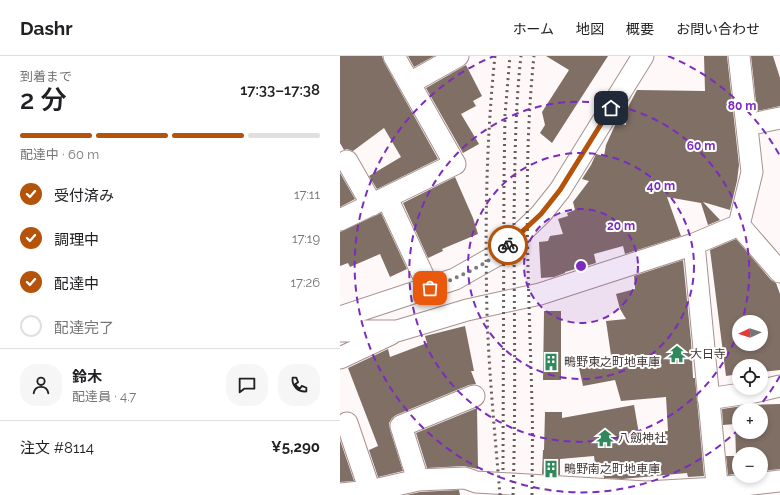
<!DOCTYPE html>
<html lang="ja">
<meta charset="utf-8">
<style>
body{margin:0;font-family:Raleway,"Noto Sans JP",sans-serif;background:#f6f6f6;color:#202124;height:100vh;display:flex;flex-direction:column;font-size:15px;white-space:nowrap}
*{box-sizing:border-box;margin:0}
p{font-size:13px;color:#757577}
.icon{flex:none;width:22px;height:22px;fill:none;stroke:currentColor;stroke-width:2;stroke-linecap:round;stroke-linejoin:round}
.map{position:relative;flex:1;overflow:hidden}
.drawer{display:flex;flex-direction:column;background:#fff;width:340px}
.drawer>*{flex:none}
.needle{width:26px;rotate:266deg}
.fabs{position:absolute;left:392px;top:259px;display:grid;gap:8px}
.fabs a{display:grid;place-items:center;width:36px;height:36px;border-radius:50%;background:#fff;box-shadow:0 2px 6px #0003;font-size:20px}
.pin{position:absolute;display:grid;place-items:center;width:34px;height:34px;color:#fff;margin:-17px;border-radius:8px;box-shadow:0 2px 6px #0006}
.courier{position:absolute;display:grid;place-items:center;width:40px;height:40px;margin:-20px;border:3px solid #b45309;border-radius:50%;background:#fff;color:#222;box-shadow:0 1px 5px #0007}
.head em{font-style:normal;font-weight:600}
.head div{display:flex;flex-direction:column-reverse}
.head{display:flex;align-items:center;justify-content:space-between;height:68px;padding:0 20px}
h1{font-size:26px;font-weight:600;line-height:30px}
.bar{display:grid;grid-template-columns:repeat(4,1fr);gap:6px 4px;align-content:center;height:48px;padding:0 20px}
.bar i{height:5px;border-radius:3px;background:#e0e0e0}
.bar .current{background:#b45309}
.bar p{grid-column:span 4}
.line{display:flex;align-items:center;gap:10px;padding:0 20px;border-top:1px solid #e0e0e0}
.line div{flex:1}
.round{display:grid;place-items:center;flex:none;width:42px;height:42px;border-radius:16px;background:#f6f6f6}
ol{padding:0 20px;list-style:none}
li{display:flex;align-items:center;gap:12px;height:44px}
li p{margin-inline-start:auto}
li .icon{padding:4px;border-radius:50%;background:#b45309;color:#fff;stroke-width:4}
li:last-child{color:#757577}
li i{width:22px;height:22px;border:2px solid #e0e0e0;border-radius:50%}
header{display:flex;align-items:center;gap:24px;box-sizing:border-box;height:56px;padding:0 20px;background:#fff;border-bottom:1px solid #e0e0e0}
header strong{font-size:19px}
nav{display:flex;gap:22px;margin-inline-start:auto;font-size:14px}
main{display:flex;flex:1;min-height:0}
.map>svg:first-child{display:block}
</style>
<header>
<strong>Dashr</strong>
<nav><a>ホーム</a><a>地図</a><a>概要</a><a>お問い合わせ</a></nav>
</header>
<main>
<section class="drawer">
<div class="head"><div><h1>2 分</h1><p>到着まで</p></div><em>17:33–17:38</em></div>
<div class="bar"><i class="current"></i><i class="current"></i><i class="current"></i><i></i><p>配達中 · 60 m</p></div>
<ol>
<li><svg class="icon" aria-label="check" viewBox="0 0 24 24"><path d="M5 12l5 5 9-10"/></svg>受付済み<p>17:11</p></li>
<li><svg class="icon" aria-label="check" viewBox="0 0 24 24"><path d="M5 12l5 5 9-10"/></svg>調理中<p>17:19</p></li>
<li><svg class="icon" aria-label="check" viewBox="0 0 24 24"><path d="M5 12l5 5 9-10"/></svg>配達中<p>17:26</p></li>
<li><i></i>配達完了</li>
</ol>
<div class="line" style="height:72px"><a class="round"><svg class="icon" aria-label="person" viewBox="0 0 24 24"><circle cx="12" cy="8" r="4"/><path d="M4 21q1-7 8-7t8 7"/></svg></a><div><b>鈴木</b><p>配達員 · 4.7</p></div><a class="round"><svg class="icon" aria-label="chat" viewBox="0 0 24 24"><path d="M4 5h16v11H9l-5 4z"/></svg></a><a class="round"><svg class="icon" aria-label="phone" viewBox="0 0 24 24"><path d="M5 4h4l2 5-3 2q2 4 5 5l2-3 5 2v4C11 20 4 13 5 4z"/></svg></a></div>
<div class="line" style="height:52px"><div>注文 #8114</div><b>¥5,290</b></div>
</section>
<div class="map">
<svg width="440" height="439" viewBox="0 0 440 439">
<rect width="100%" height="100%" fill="#fef9f8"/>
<path fill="#806f65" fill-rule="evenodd" d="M0 0H42L44 6 98 103 37 133 29 120 61 101 44 72 13 95 7 93 4 94 0 87Z
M68 0H94L74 11Z
M206 0H268L212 87 200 77 205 69 202 56 229 14Z
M364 0H387L399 109 397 125 390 154 363 146 380 164 368 169 361 147 327 141 341 180 285 198 283 190 254 198 256 207 225 216V217L214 221 201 222 199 186 208 185 210 180 223 178 218 163 228 160 227 157 235 154 233 146 249 125 242 123 251 109 256 98 264 100 266 89 276 67 286 69 287 53 297 34 365 35Z
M411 0H433L440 22V50L417 55Z
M126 9 142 40 133 45 136 50 121 58 139 88 123 97 86 32Z
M0 117 15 143 0 151Z
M115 121 133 162 138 178 102 193 103 195 88 202 63 147Z
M41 157 67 213 50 221 40 198 10 211 8 207 0 210V176Z
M396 183 431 224 436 227 440 238V314L421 316V310H399V318L386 320 370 194ZM399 266H421V288H399Z
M343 204 351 285 353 322H355L364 420 348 421 347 417 282 423 264 422 263 415 256 416 254 400 220 403V419L202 418 203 394H204L205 356H222V362L294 349 299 378 328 375 326 341 281 345 275 324 243 330 239 312 272 306 266 265 286 263 280 253 276 238 295 233 294 220Z
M204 255H221V324H203Z
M125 270 134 315H131L136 328 129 329 56 359 52 362 49 367 50 374 63 415 38 421 29 394 38 390 8 312 48 293 50 301 87 287 85 280Z
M440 348V413L421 415V398H399V417L388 419 386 400H396L395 368 383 369 382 353 409 349ZM399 354H421V376H399Z
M137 352 138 413 124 410 87 412 76 377Z
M0 384 14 425 0 426Z
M119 434 120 439H66L80 436Z"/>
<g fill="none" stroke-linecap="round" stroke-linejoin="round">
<g stroke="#a7918e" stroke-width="23">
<path id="minor" d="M399 0 412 116 399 169
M70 27 118 0
M407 69 440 62
M7 105 32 149
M47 142 89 232
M0 164 115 108 54 0
M399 169 440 216
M354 188 378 439
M0 261 115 223 159 198 201 158 220 134 303 0
M0 275H57L127 254 200 238 354 188 399 169
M0 302 51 278
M368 343 414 336 440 330
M7 367 30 435V439
M78 424 61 370 134 340
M0 438 30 435 78 424 125 422 136 426 306 436 377 432 440 425"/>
</g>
<use href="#minor" stroke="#fff" stroke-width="21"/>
<path stroke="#665d5c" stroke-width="3" stroke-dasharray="2 4" stroke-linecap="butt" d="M155 0C146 85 145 172 147 258 149 318 155 379 160 439
M163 414 164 121 165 59 170 0
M173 439C176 346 174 253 174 160 175 107 175 53 181 0
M192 439C192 409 193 378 192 348 189 232 182 115 194 0"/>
</g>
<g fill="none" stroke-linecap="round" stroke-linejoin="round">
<path stroke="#827a79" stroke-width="4" stroke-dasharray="0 7.2" d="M90 232C117 222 146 210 168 189"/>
<path stroke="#b45309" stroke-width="5" d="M168 189 201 158 220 134 271 52"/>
</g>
<circle cx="241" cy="210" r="57" fill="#7b2cbf" fill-opacity=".12"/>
<g fill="none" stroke="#7b2cbf" stroke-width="2" stroke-dasharray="7 5">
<circle cx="241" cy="210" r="57"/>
<circle cx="241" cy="210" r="113"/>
<path d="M399 274A170 170 0 1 1 402 265"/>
<path d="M440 320A227 227 0 0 1 417 353M399 373A227 227 0 1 1 154 0M328 0A227 227 0 0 1 440 100"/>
</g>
<defs>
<g id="temple-bare" transform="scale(1.38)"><path d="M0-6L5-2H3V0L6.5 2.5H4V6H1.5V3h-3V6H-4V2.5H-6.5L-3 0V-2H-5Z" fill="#31885c" stroke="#fff" stroke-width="2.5" paint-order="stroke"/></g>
<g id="building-bare" transform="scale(1.38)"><path d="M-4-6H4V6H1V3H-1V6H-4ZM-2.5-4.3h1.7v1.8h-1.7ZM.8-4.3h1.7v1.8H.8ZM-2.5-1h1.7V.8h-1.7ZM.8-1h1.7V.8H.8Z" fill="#31885c" stroke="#fff" stroke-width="2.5" paint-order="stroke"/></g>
</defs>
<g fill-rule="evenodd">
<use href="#temple-bare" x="337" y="298"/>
<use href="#building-bare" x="211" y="306"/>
<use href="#temple-bare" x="265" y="382"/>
<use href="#building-bare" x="211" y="413"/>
</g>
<g text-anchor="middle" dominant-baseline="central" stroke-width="4" stroke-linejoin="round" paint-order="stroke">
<g font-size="12" fill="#403635" stroke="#fff" text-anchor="start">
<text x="350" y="298">大日寺</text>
<text x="224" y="306">鴫野東之町地車庫</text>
<text x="278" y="382">八劔神社</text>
<text x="224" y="413">鴫野南之町地車庫</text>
</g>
</g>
<circle cx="241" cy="210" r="6" fill="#7b2cbf" stroke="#fff" stroke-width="2"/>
<g font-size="12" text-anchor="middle" font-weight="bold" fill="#7b2cbf" stroke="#fff" stroke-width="4" stroke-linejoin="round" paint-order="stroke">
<text x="402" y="54">80 m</text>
<text x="361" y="94">60 m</text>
<text x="321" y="134">40 m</text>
<text x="281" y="174">20 m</text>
</g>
</svg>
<div class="fabs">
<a><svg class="needle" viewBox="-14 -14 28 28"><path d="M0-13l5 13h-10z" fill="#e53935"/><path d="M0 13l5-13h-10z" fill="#757577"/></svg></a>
<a><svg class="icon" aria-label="locate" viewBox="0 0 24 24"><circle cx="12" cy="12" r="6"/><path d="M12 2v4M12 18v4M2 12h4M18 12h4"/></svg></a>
<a>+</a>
<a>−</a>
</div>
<div class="pin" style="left:90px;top:232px;background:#ea580c"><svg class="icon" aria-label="bag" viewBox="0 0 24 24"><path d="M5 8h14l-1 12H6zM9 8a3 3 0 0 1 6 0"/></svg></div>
<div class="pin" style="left:271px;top:52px;background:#1f2937"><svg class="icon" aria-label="home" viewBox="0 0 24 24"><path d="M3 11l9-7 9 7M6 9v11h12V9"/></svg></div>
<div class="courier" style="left:168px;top:189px"><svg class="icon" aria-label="bike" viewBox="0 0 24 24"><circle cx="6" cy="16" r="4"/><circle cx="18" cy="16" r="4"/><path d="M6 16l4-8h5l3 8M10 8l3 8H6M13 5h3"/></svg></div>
</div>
</main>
